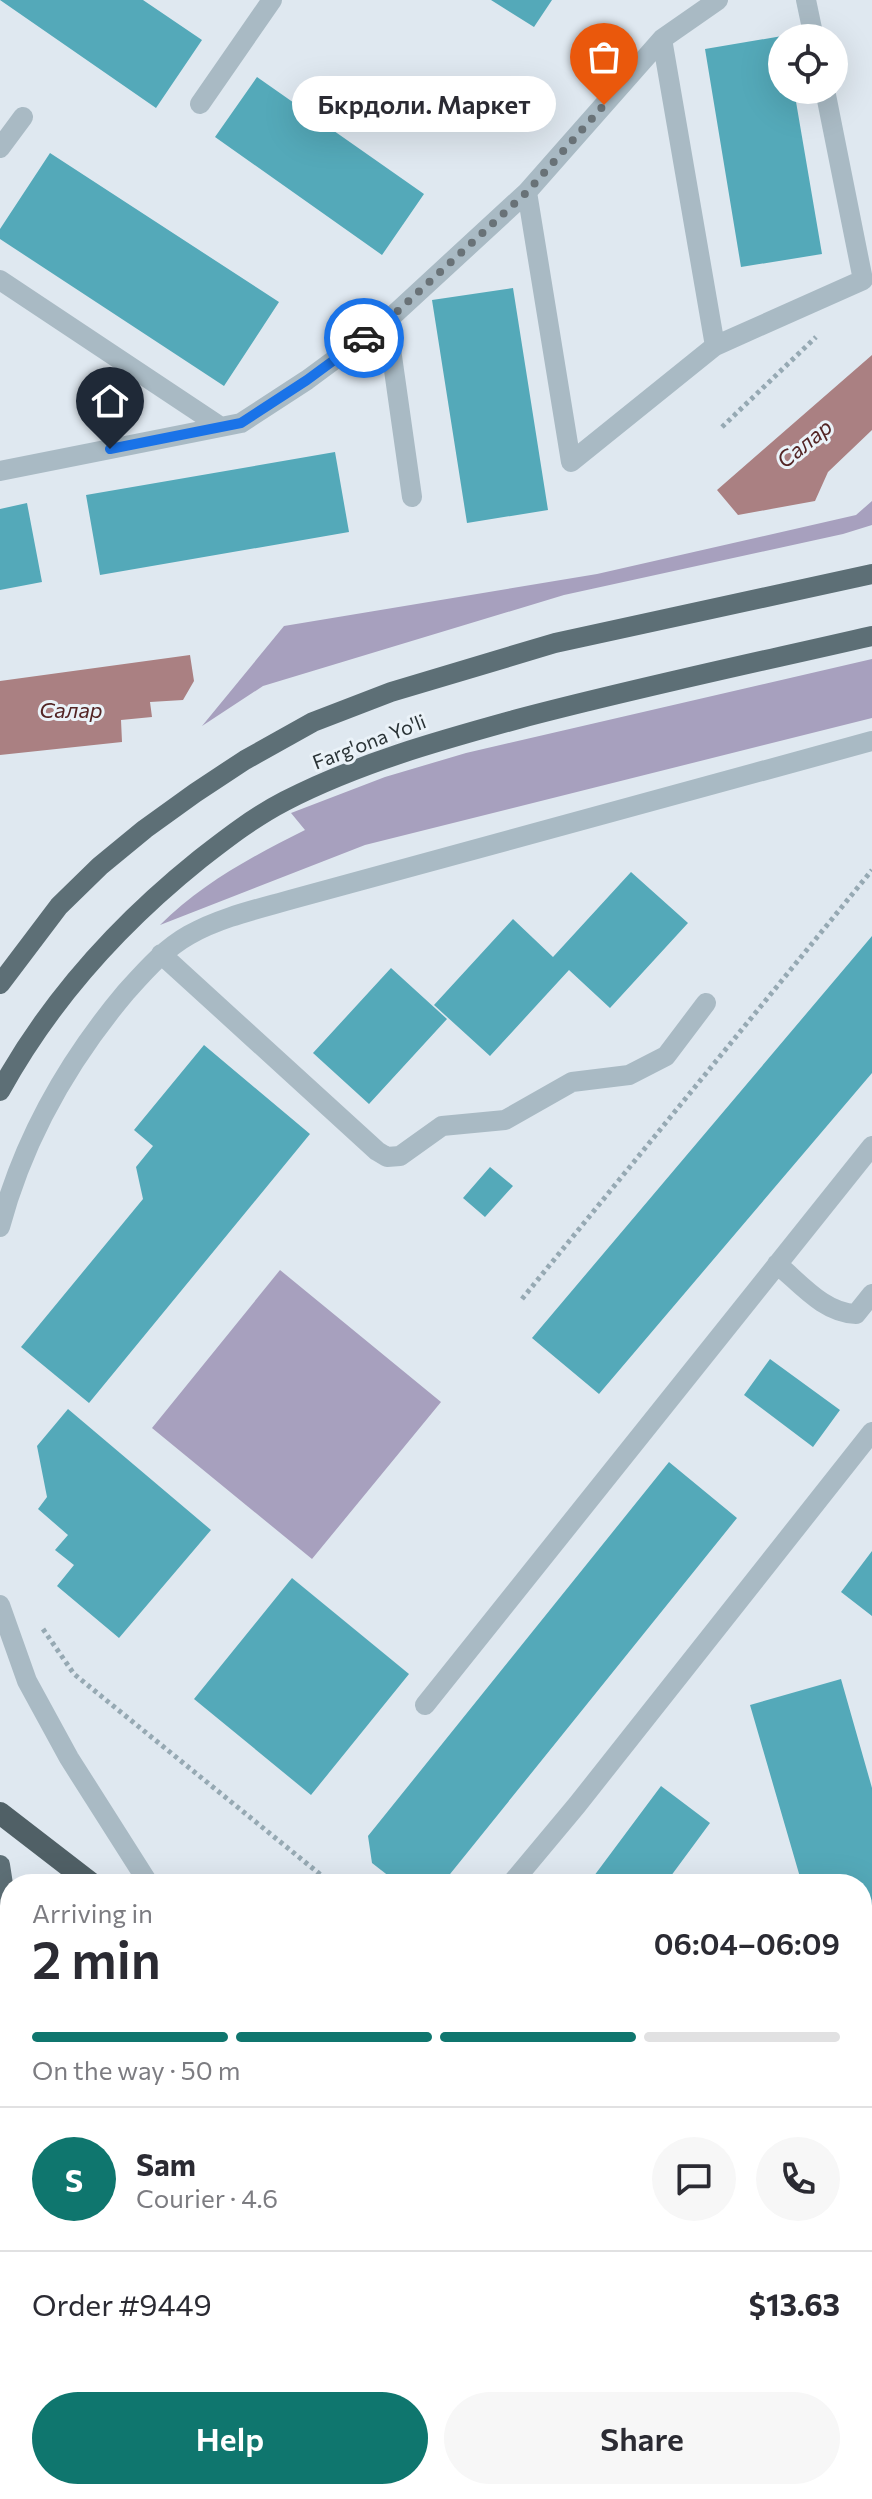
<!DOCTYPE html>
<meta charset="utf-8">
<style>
body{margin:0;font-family:Commissioner,sans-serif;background:#f7f7f7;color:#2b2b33;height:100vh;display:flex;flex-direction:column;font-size:30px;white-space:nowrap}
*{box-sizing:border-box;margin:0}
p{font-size:26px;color:#7c7c81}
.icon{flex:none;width:44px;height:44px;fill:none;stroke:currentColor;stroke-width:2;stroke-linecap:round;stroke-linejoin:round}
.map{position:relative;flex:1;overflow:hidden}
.panel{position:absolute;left:0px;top:1874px;width:872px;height:626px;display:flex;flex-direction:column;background:#fff;border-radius:32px 32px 0 0;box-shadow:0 8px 32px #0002}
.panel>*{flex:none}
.fabs{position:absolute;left:768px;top:24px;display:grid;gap:16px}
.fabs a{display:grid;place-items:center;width:80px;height:80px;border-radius:50%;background:#fff;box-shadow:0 8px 32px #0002;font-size:40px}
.pin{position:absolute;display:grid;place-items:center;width:68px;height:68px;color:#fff;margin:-82px -34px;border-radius:50% 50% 50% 0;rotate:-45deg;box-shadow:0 0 8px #0007}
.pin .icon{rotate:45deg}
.courier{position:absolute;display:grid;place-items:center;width:80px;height:80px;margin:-40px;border:6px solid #1a73e8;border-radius:50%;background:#fff;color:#222;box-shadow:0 2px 10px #0007}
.bubble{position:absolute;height:56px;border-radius:28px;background:#fff;box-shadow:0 8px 32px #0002;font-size:26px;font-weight:600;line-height:56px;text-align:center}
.summary em{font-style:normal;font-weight:600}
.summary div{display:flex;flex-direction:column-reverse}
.summary{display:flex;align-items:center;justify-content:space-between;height:136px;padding:0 32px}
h1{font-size:52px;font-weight:600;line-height:60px}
.bar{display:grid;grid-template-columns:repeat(4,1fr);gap:12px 8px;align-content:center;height:96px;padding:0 32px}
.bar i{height:10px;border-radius:6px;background:#e1e1e2}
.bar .current{background:#0f766e}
.bar p{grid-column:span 4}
.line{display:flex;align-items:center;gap:20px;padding:0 32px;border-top:2px solid #e1e1e2}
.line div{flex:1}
.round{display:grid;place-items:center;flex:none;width:84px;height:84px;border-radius:42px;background:#f7f7f7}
.cta{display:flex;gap:16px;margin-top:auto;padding:16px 32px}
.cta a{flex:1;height:92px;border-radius:48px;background:#0f766e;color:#fff;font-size:32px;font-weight:600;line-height:92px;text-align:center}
.cta a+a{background:#f7f7f7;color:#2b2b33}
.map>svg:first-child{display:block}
</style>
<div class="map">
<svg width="872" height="2499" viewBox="0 0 872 2499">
<rect width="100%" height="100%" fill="#dfe8f0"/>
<path fill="#a7a0be" d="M872 501V525L843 534 564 595 263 686 202 726 284 626 597 574 856 515Z
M872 659V718L365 845 160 925C201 884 253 856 305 830L291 813 385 777 466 753Z
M280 1270 441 1402 312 1559 152 1428Z
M0 2013 10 2021V2425L0 2430Z
M83 2490H326L355 2499H45L42 2497Z
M568 2490H682L703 2499H590Z"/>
<path fill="#aa8082" d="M872 355V430L828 472 815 501 738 515 717 490Z
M190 655 194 681 183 700 150 702 152 717 121 720 122 742 0 755V681Z"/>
<path fill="#54a9b9" d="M0 0H143L202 40 156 108Z
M491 0H552L534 27Z
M782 36V90H794L822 254 741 267 705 49Z
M257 77 424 194 382 255 215 137Z
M50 153 279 302 224 386 0 239V229Z
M513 288 548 510 467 523 432 300Z
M335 452 349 532 100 575 86 495Z
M27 503 42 582 0 590V509Z
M631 872 688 923 610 1008 569 970 490 1056 434 1005 513 919 553 957Z
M872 936V1073L599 1394 532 1338Z
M391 968 447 1019 369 1104 313 1053Z
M204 1045 310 1134 89 1403 21 1347 143 1199 136 1167 153 1146 134 1130Z
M490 1167 513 1186 485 1217 463 1198Z
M770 1359 840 1410 813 1447 744 1395Z
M68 1409 211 1530 119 1638 57 1586 74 1565 55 1550 68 1535 38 1509 47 1497 37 1446Z
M669 1462 737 1518 442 1884H399L372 1863 368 1836Z
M872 1551V1616L841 1592Z
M292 1578 409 1674 311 1795 194 1699Z
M841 1679 872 1788V2068L862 2070V1884H802L750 1705Z
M661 1786 710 1823 665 1884H588Z"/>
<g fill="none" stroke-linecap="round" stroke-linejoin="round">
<path stroke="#96a9b3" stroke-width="5" stroke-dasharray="4 4" stroke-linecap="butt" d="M722 427 816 337
M522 1299 872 870
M43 1629 74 1674 332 1884
M862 2236 872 2242"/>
<path stroke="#a9bac4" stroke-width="20" d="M806 0 814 38
M662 39 715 346
M200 104 272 0
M0 148 23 117
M527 192 571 462 715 346 863 280 825 90
M0 280 221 427
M0 471 241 423 307 380 387 321
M412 497 387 321 527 192 662 39 718 0
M161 954 377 1151 387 1157 400 1156 442 1126 505 1120 572 1082 629 1075 666 1056 706 1003
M0 1227C23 1141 68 1061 126 992 145 971 164 949 189 935 221 917 258 909 293 899L872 741
M777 1264C801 1284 824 1313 856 1314L872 1294
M0 1605 27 1681 69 1758 149 1884
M425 1705 872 1146
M511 1884 577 1805 872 1432
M862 2197 872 2198"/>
<path stroke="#5d6f76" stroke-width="20" d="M0 984 59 906 100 866 145 829 195 793 245 760 313 722 391 692 555 643 872 574
M0 1091C50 1000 119 924 200 859 227 838 254 817 285 801 359 763 438 741 518 719 635 688 754 663 872 636"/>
<path stroke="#506066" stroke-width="22" d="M0 1813 92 1884
M862 2399 872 2404
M0 2465 10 2461
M480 2490 503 2499
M813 2490 833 2499"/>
<path stroke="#5d6f76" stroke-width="20" d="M0 1865C14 1942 11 2023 0 2100"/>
</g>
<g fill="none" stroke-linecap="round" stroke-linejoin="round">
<path stroke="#697277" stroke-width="8" stroke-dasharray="0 14.4" d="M364 338 387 321 527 192 604 105"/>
<path stroke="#1a73e8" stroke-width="10" d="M110 449 241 423 307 380 364 338"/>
</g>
<g text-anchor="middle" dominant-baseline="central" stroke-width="6" stroke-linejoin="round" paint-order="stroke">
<g font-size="20" fill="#2a3336" stroke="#eaf2f8">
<text transform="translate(369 741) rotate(-21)">Farg'ona Yo'li</text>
</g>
<g font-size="22" font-style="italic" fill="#532424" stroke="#eaf2f8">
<text transform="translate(804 443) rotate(-39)">Салар</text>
<text x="71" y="709">Салар</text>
</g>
</g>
</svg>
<div class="fabs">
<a><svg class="icon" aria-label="locate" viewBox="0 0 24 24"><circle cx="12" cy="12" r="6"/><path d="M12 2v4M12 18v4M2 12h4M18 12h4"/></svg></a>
</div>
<div class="pin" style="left:604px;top:105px;background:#ea580c"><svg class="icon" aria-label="bag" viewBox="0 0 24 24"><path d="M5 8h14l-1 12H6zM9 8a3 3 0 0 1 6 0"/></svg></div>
<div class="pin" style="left:110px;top:449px;background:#1f2937"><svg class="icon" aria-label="home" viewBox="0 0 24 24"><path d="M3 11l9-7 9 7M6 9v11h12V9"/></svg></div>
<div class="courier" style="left:364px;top:338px"><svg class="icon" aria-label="car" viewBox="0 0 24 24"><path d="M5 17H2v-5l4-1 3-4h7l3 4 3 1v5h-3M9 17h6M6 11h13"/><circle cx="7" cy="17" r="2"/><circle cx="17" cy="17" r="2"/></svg></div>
<div class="bubble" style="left:292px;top:76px;width:264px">Бкрдоли. Маркет</div>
<section class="panel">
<div class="summary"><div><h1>2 min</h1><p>Arriving in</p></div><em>06:04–06:09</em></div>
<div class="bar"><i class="current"></i><i class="current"></i><i class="current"></i><i></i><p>On the way · 50 m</p></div>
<div class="line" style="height:144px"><b class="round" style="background:#0f766e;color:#fff">S</b><div><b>Sam</b><p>Courier · 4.6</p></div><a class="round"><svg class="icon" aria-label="chat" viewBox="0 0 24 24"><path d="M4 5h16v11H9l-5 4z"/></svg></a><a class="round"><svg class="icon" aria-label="phone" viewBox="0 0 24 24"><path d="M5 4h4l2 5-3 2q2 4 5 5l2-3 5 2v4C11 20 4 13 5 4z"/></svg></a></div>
<div class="line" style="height:104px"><div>Order #9449</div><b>$13.63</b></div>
<div class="cta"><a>Help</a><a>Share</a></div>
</section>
</div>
